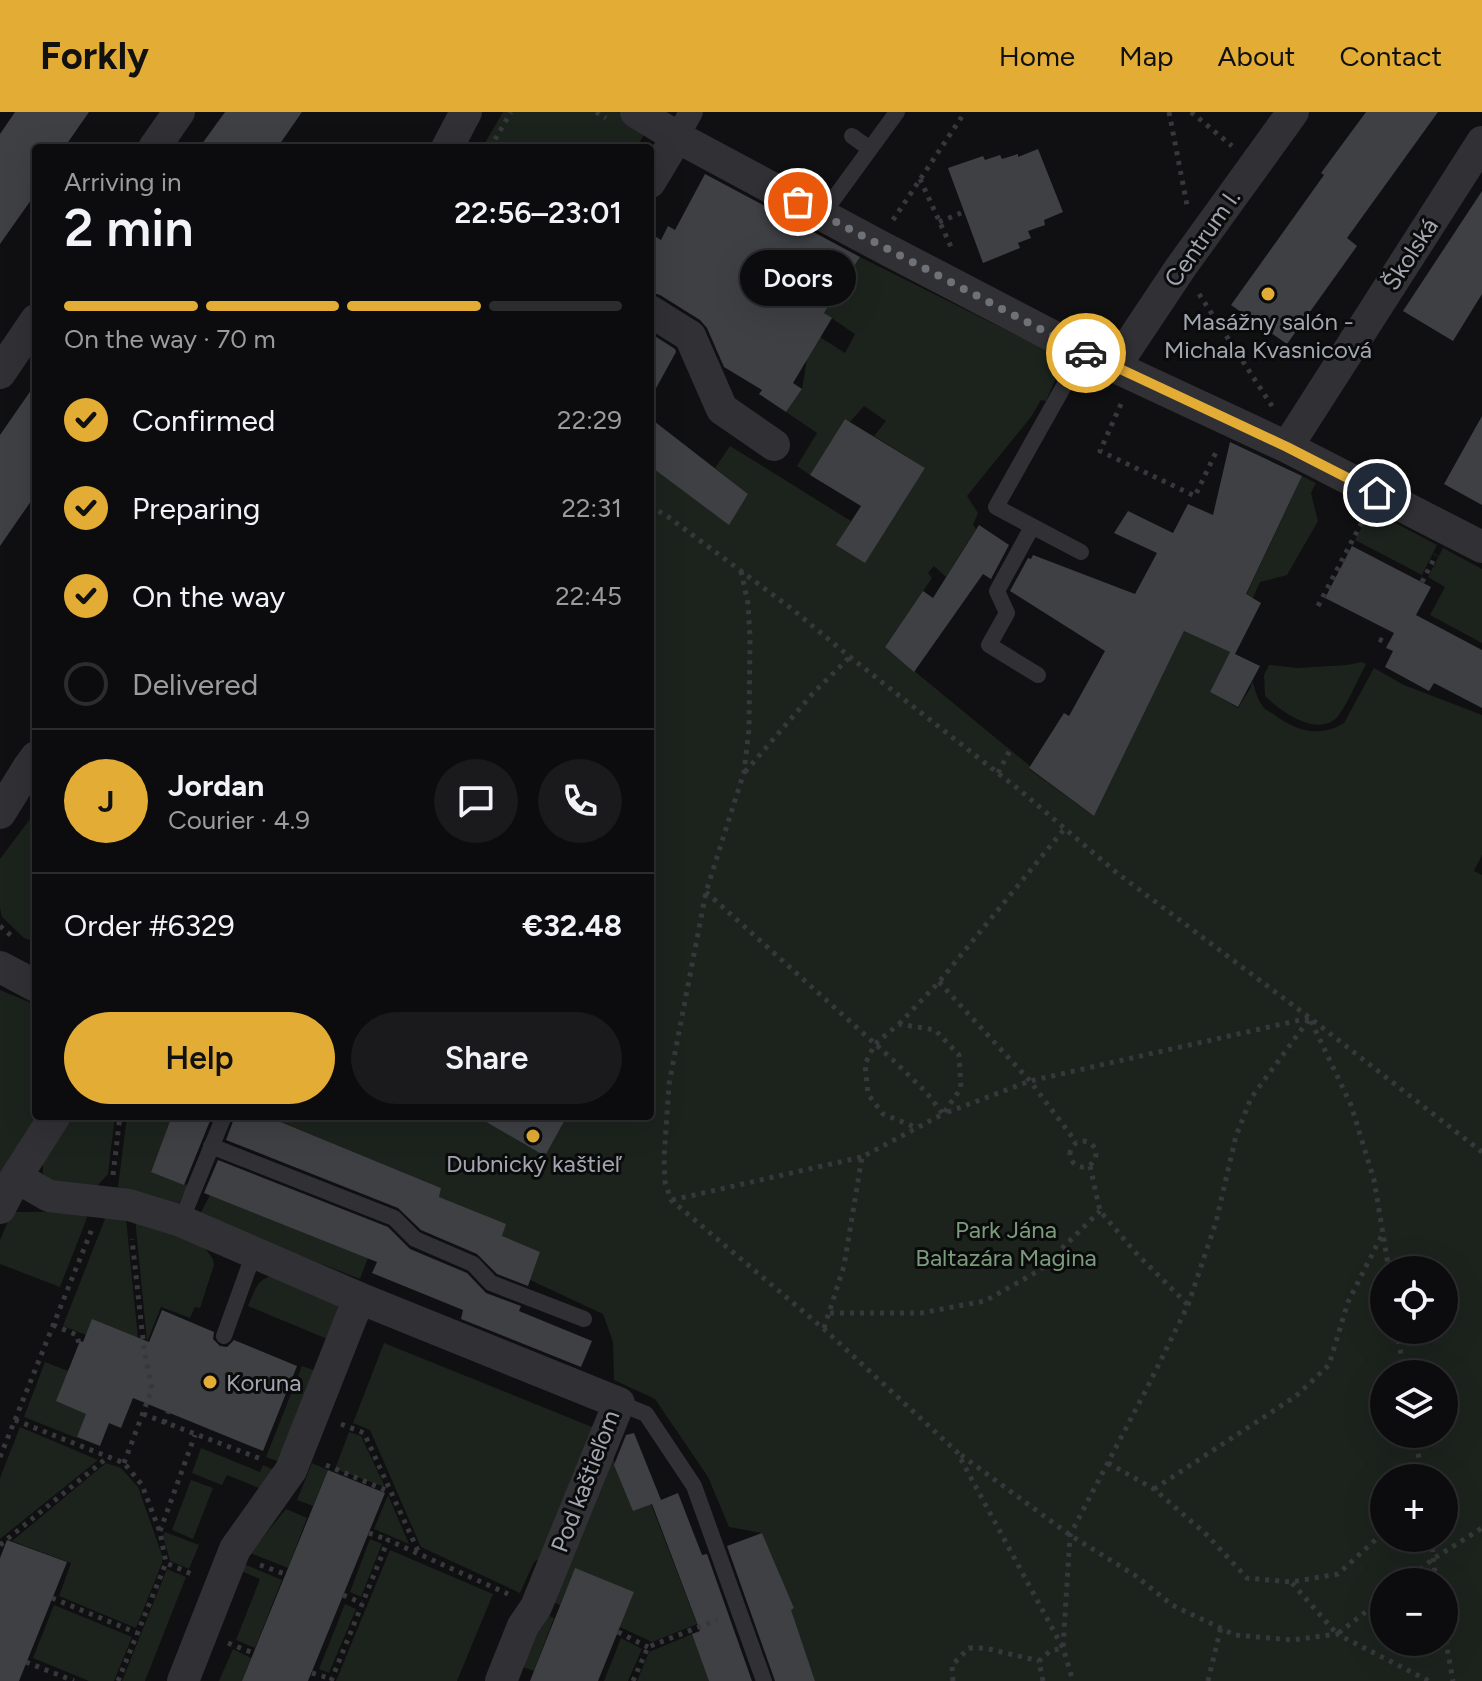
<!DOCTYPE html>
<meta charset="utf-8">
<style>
body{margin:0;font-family:Figtree,sans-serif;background:#1a191b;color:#f1f3f6;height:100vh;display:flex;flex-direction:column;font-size:30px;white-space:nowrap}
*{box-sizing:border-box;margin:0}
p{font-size:26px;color:#9a9b9d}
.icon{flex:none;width:44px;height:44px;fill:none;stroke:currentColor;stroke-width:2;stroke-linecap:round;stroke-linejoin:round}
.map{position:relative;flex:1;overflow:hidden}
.details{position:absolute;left:32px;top:32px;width:622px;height:976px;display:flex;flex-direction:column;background:#0c0b0d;border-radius:8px;box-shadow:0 8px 32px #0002,0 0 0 2px #2c2b2e}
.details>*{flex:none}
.controls{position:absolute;left:1370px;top:1144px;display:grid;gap:16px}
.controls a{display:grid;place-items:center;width:88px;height:88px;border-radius:50%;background:#0c0b0d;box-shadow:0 8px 32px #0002,0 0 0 2px #2c2b2e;font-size:40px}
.pin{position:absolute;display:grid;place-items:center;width:68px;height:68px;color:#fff;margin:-34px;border:4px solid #fff;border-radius:50%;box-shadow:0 2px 8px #0007}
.courier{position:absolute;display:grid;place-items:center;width:80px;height:80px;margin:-40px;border:6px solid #e3ad35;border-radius:50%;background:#fff;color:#222;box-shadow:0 2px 10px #0007}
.bubble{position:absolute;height:56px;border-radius:28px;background:#0c0b0d;box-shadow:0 8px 32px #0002,0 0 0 2px #2c2b2e;font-size:26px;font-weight:600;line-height:56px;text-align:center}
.summary em{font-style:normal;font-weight:600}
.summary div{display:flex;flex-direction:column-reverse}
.summary{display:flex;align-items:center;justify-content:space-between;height:136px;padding:0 32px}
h1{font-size:52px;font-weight:600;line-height:60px}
.bar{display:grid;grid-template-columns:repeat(4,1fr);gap:12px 8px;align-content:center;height:96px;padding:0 32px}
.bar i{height:10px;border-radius:6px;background:#2c2b2e}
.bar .current{background:#e3ad35}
.bar p{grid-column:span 4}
.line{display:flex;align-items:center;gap:20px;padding:0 32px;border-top:2px solid #2c2b2e}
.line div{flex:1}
.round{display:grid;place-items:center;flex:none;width:84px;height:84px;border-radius:42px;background:#1a191b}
ol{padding:0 32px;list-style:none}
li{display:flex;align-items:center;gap:24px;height:88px}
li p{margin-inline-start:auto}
li .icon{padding:8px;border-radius:50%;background:#e3ad35;color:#111;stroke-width:4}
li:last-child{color:#9a9b9d}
li i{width:44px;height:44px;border:4px solid #2c2b2e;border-radius:50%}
.button{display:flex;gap:16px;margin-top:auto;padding:16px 32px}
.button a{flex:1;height:92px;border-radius:48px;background:#e3ad35;color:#111;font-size:32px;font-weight:600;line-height:92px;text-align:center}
.button a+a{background:#1a191b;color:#f1f3f6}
header{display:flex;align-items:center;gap:48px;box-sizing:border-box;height:112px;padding:0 40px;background:#e3ad35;color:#111}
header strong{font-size:38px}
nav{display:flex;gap:44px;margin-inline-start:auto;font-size:28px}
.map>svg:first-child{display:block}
</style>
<header>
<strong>Forkly</strong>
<nav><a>Home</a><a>Map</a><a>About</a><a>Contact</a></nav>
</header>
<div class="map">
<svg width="1482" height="1569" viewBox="0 0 1482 1569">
<rect width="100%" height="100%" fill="#100f11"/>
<path fill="#1c231d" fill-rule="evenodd" d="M503 0H658L636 36H482Z
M860 145 1064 247 1046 289 1041 288 1031 305 967 384 978 401 973 413 976 417 946 465 934 454 928 461 932 466 885 535 1030 654 1029 657 1094 704 1184 519 1230 540 1210 580 1238 596 1251 575 1252 569C1255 576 1257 587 1262 593 1264 597 1268 599 1272 601 1294 618 1318 627 1344 611L1374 556 1404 573 1482 603V743L1474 759 1482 763V1569H815L790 1498 794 1496 762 1421 729 1415 708 1365 655 1287 614 1268 613 1230 603 1202 530 1168 540 1140 502 1125 505 1113 438 1085 441 1076 266 1004H476L545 1043 567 1004H650V354L729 412 748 382 715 356 730 334 851 409 837 433 865 450 925 356 874 324 886 309 864 294 850 310 845 307 810 363 797 354 817 321 786 300 802 277 807 247 820 225 845 241 855 222 824 201ZM1384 1158H1444V1218H1384ZM1384 1262H1444V1322H1384ZM1384 1366H1444V1426H1384ZM1384 1470H1444V1530H1384Z
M1302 364 1316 371 1311 381 1318 409 1287 463 1260 470 1253 486 1246 483Z
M1371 398 1437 433 1422 463 1355 428Z
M1443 436 1482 457V531L1430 503 1445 475 1428 465Z
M1362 550 1366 552C1357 569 1349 589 1338 604 1319 627 1280 599 1265 584L1264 563 1269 553 1297 556 1347 553Z
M36 699V830L24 826 2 805 0 796V747Z
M0 878 29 890 36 896 37 1004 0 1063Z
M74 1004H115L108 1062 95 1076 46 1068 43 1061V1051Z
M127 1004H173L151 1059 180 1071 188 1073 176 1097 118 1075Z
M210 1083 368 1146 360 1167 199 1104Z
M108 1099 126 1106 138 1226 92 1208 86 1223 63 1214Z
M12 1100H85L87 1106 60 1175 0 1152V1128Z
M135 1106 205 1136 213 1147 214 1153 200 1196 195 1195 190 1206 161 1195 147 1230Z
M277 1162 334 1189 339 1197 332 1229 248 1194C256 1176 256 1167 277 1162Z
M384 1231 602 1319 557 1436 534 1450 520 1481 421 1435 370 1318 353 1311Z
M45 1250 68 1259 87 1302 77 1326 24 1305Z
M302 1254 321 1261 285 1352 266 1345Z
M20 1315 98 1348 0 1427V1366Z
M349 1320 361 1324 385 1375 335 1357Z
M607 1330 633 1398 651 1392 697 1512 652 1530 620 1515 634 1480 575 1457 560 1493 546 1487Z
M201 1336 260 1360 263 1353 279 1360 259 1376 227 1363 222 1373 192 1361Z
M106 1351 121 1356 138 1375 162 1443V1451L136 1516 59 1484 71 1451 12 1429Z
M312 1351 328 1358 313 1394 297 1388Z
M191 1368 213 1376 193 1427 172 1418Z
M388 1383 409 1432 374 1417Z
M286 1397 307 1406 288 1456 250 1441Z
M165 1420 199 1433 189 1457 170 1449 163 1424Z
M370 1427 382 1432 361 1485 350 1480Z
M390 1438 493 1482 457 1569H336Z
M244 1452 282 1468 255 1536 236 1528 260 1467 241 1459Z
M167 1457 186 1465 145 1569H122Z
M345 1492 356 1497 329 1561 319 1557Z
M54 1493 132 1525 114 1569H89L33 1546Z
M544 1502 554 1506 534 1559 523 1555Z
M692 1522 710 1569H637L649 1540Z
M621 1526 642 1537 628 1569H604Z
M233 1537 251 1546 242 1569H219Z"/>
<path fill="#3f4044" d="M15 0H89L64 36H36V81L0 132V22Z
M225 0H302L277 36H199Z
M1366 0H1438L1347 126 1357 134 1287 232 1231 193 1324 63 1321 61Z
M1038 37 1063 100 1044 108 1045 113 1028 119 1031 126 1018 131 1020 136 983 151 948 56 983 44 985 48 1000 43 1002 47 1018 42V45Z
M705 62 860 145 824 201 832 206 793 271 802 277 786 300 759 282 762 278 724 255 707 216 700 208 660 183 650 180V121L661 128 668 114 675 118Z
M1482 79V182L1453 229 1403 199Z
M650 221 675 237 676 240 650 287Z
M36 271V382L0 434V323Z
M1482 304V393L1444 372Z
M650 306 748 382 729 413 650 354Z
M845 307 925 356 865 451 836 433 861 394 810 363Z
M1230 330 1302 364 1246 482 1261 491 1235 542 1260 554 1238 595 1210 580 1230 540 1184 519 1094 704 1029 656 1064 601 1069 604 1105 539 1010 479 1028 446 1031 447 1033 443 1135 482 1157 441 1114 421 1128 399 1173 421 1188 392 1213 403Z
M979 413 1009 433 991 467 983 462 914 560 885 535 923 479 933 486Z
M1352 434 1431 475 1416 503 1482 538V596L1434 571 1429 579 1385 555 1393 539 1386 536 1394 521 1325 486Z
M172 1004H212L184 1073 151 1060Z
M235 1004H266L441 1076 439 1085 506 1112 502 1124 540 1140 528 1174 497 1162 477 1142 421 1118 398 1096 226 1028Z
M476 1004H567L545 1044Z
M218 1048 388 1115 410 1137 467 1161 486 1181 521 1194 519 1199 592 1229 581 1255 461 1207 463 1198 372 1161 377 1150 204 1081Z
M162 1198 214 1220 213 1227 220 1234 227 1235 234 1228 297 1254 263 1339 133 1286 121 1316 109 1311 100 1334 77 1325 86 1302 56 1289 80 1229 83 1230 92 1207 149 1230Z
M634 1321 661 1388 678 1381 702 1443 707 1442 752 1569H709L692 1522 700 1519 652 1392 633 1399 614 1353 626 1323Z
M328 1358 385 1381 308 1569H242Z
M762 1421 794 1496 791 1498 815 1569H775L727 1434Z
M7 1428 67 1450 19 1569H0V1446Z
M575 1456 634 1480 598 1569H530Z"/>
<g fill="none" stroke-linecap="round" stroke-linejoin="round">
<path stroke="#37383c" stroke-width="5" stroke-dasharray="4 6" stroke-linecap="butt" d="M596 0 606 6
M1169 0 1187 93
M1191 0 1232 34
M490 36 511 0
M920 67 952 137
M893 108 965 0
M939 110 961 101
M1199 182 1272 294
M1121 292 1100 339 1195 384 1218 336
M650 394 667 404 792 497 850 545 1022 680 1117 761 1310 906 1482 1040
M741 459 748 492 750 525 749 617 744 660 706 780 669 972 664 1046 665 1070 671 1088 824 1217 957 1340 1063 1536 1073 1569
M1422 470 1436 443
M1318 494 1364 406
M1379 527 1388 532
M745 660 814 580 850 545
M998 661 1010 638
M706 780 893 948 926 980 943 1002 1030 969 1309 906
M0 814 14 826
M939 870 1030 969 1076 1030
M1311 909 1351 993 1374 1068 1389 1158
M899 912 939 870 1065 716
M1070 1042a13 13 0 1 1 26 0a13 13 0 1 1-26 0Z
M1090 1054 1100 1099 1135 1140 1188 1193
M113 1063 120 1004
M672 1088 862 1045
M830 1201H921L985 1189 1040 1158 1100 1099
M53 1213 77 1223 79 1232
M824 1216 844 1154 862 1045 943 1002 961 976 959 943 935 918 899 912 875 932 865 952 868 982 883 1002 915 1015
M1397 1218 1404 1262
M143 1302 261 1347
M15 1308 124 1351 142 1373 160 1420 166 1451 194 1463
M164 1311 168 1300
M341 1312 364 1321 419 1441
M1415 1322 1422 1366
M961 1343 1070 1423 1136 1464 1172 1493 1235 1523 1292 1528 1337 1522 1429 1569
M0 1345 92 1117
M124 1351 152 1277 144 1237 132 1127
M1108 1351 1154 1377 1207 1423 1247 1466 1291 1470 1338 1462 1384 1420
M326 1353 390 1380
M1154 1377 1296 1284 1329 1253 1348 1190 1384 1119
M160 1419 195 1323
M369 1421 388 1428
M1431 1426 1436 1470
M0 1433 108 1345
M260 1453 285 1462
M1404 1470 1433 1447 1482 1416
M1292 1471 1337 1522 1384 1486
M343 1483 362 1491
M52 1486 137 1521
M1444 1518 1453 1569
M618 1520 648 1535
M228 1531 253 1541
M26 1550 74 1569
M312 1561 332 1567
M118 1569 166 1451
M331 1569 388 1428 508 1482
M633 1569 648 1535 717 1508
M953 1569 952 1553 969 1536H985L1039 1549
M1043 1569 1039 1549 1050 1539 1063 1536 1070 1423 1148 1274 1188 1193 1216 1110 1236 1024 1251 986 1310 906
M1208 1569 1221 1515"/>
<path stroke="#313135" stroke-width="16" d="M852 24 870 37
M822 103 897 0
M1032 415 997 479 1007 501 989 533 1038 563
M1081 440 996 395 1083 240
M211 1034 394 1106 415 1127 473 1152 491 1171 584 1207
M181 1109 224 1004
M224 1224 254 1141
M619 1291 646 1302 694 1374 764 1569"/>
<path stroke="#313135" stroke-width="24" d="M677 25 691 0"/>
<path stroke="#313135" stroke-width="32" d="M636 0 677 25 878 133 1083 240 1287 335 1482 30
M154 36 179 0
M447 36 466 0
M650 70 677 25
M650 199 690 224 722 297 774 333
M1115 254 1181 155 1293 0
M0 261 36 208
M1287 335 1482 435
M0 701 28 656 36 645
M0 855 36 874
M16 1065 49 1084 129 1093 181 1109 359 1186 619 1291 536 1495 523 1514 501 1569
M0 1096 16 1065 55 1004
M183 1569 235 1437 291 1358 359 1186"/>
</g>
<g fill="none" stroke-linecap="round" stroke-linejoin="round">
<path stroke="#6f7179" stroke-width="8" stroke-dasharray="0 14.4" d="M798 90 1086 241"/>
<path stroke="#e3ad35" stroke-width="10" d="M1086 241 1287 335 1377 381"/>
</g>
<g fill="#e3ad35" stroke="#0b0b0c" stroke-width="3">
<circle cx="1268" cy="182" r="8"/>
<circle cx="533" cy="1024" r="8"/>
<circle cx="210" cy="1270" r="8"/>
</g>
<g text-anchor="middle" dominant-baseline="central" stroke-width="6" stroke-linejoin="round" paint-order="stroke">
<g font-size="24" fill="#a2a6b1" stroke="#0b0b0c">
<text transform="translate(1202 126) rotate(-55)">Centrum I.</text>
<text transform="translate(1410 142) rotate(-57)">Školská</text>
<text transform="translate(585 1369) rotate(-69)">Pod kaštieľom</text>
</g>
<g font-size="24" fill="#a2a6b1" stroke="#0b0b0c">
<text x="1268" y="209">Masážny salón -<tspan x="1268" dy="28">Michala Kvasnicová</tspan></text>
<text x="533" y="1051">Dubnický kaštieľ</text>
<text x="226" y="1270" text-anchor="start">Koruna</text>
</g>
<g font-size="24" fill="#7a9b7c" stroke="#0b0b0c">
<text x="1006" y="1117">Park Jána<tspan x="1006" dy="28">Baltazára Magina</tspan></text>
</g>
</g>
</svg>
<div class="controls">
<a><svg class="icon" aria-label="locate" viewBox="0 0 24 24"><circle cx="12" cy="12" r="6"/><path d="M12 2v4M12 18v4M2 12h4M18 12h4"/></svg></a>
<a><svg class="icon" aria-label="layers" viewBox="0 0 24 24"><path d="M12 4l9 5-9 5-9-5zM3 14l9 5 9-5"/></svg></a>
<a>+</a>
<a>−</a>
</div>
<div class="pin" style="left:798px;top:90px;background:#ea580c"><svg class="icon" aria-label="bag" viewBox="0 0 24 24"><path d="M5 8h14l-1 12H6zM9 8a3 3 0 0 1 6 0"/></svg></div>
<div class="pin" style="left:1377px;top:381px;background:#1f2937"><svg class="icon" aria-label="home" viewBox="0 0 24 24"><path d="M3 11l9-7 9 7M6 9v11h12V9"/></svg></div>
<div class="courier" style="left:1086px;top:241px"><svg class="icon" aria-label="car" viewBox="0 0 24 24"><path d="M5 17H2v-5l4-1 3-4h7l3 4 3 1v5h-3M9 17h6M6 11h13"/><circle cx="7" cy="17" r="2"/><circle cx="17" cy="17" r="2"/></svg></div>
<div class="bubble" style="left:740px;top:138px;width:116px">Doors</div>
<section class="details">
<div class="summary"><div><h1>2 min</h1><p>Arriving in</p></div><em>22:56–23:01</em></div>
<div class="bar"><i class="current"></i><i class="current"></i><i class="current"></i><i></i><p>On the way · 70 m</p></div>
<ol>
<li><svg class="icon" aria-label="check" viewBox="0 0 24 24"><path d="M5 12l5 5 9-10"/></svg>Confirmed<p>22:29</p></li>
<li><svg class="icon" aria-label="check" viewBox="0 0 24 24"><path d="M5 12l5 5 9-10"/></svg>Preparing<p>22:31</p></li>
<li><svg class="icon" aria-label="check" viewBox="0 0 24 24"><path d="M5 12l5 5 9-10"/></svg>On the way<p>22:45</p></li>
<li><i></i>Delivered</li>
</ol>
<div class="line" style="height:144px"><b class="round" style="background:#e3ad35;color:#111">J</b><div><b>Jordan</b><p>Courier · 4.9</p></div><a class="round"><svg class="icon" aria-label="chat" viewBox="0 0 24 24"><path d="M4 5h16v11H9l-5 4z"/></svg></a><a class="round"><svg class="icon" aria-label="phone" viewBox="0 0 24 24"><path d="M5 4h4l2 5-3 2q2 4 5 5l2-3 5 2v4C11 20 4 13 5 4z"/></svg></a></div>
<div class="line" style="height:104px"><div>Order #6329</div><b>€32.48</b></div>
<div class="button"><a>Help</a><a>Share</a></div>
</section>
</div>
